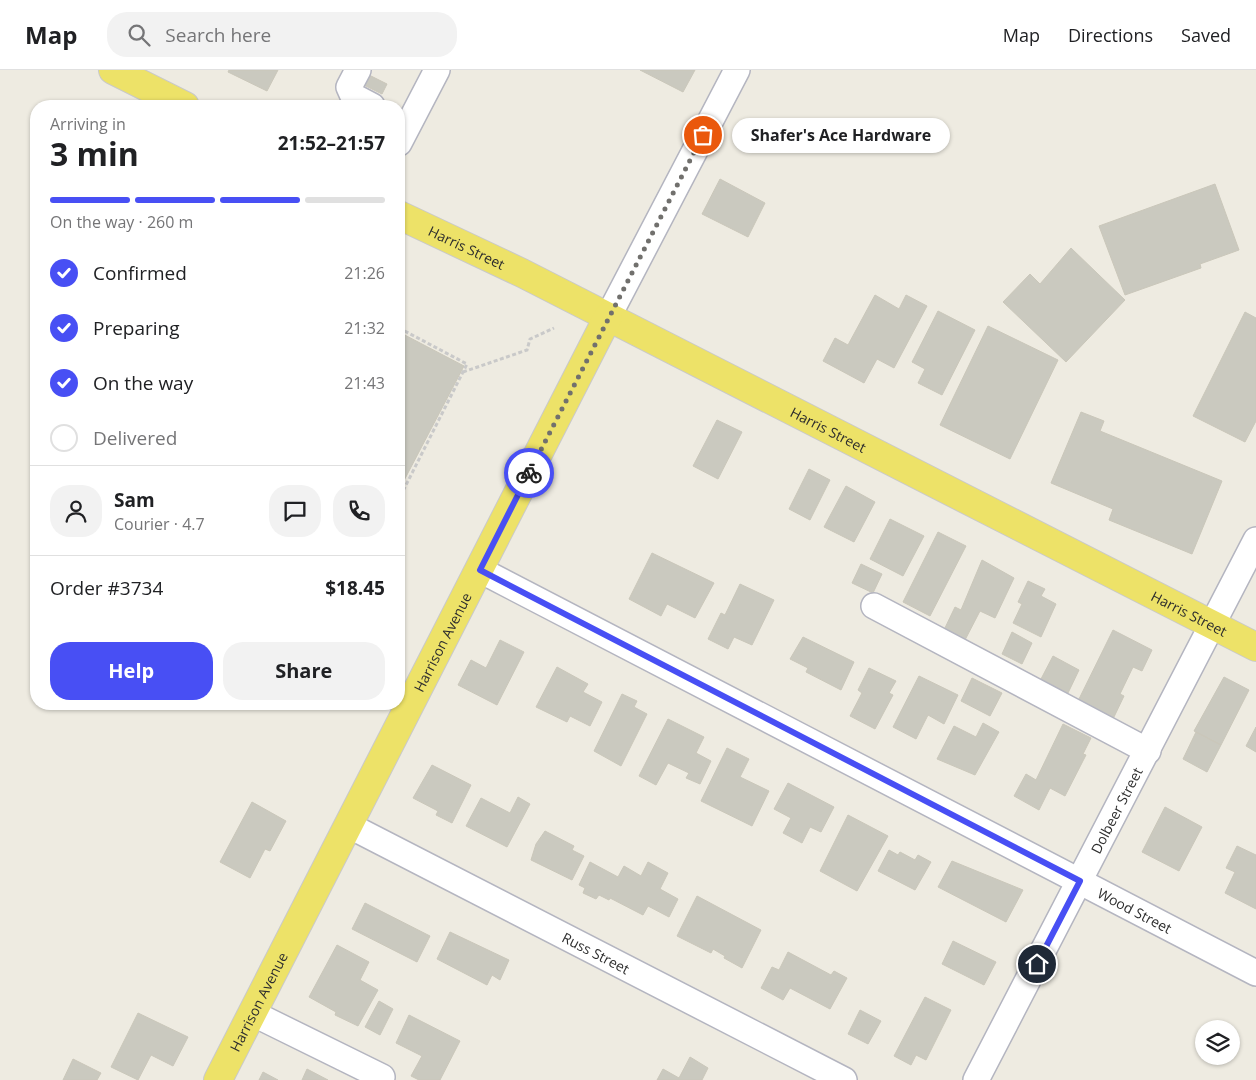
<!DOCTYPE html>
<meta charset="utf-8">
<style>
body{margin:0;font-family:"Open Sans",sans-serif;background:#f2f2f2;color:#202124;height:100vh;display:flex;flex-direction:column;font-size:19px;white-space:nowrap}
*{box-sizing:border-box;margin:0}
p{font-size:16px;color:#757577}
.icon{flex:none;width:28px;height:28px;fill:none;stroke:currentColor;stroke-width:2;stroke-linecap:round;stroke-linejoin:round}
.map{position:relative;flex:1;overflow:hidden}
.drawer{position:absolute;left:30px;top:30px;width:375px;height:610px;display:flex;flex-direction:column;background:#fff;border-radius:20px;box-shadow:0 1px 4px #0004}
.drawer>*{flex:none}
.buttons{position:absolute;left:1195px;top:950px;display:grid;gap:10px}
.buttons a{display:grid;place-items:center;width:45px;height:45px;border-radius:50%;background:#fff;box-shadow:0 1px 4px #0004;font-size:25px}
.pin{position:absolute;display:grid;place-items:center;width:42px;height:42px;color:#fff;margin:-21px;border:2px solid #fff;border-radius:50%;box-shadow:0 1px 5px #0007}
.courier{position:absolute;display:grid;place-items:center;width:50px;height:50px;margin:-25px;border:4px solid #484ff4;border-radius:50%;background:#fff;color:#222;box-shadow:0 1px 6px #0007}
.bubble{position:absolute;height:35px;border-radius:18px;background:#fff;box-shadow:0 1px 4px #0004;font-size:16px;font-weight:700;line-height:35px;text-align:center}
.summary em{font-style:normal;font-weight:700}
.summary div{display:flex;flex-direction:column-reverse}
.summary{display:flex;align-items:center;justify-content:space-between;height:85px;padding:0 20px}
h1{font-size:32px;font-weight:700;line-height:38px}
.bar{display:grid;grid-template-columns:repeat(4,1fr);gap:8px 5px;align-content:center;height:60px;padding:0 20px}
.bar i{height:6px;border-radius:4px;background:#e0e0e0}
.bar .selected{background:#484ff4}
.bar p{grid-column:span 4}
.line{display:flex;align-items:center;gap:12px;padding:0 20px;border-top:1px solid #e0e0e0}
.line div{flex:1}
.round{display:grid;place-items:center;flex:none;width:52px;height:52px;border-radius:20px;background:#f2f2f2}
ol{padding:0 20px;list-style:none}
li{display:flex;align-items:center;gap:15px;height:55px}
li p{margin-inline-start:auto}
li .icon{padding:5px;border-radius:50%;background:#484ff4;color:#fff;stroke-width:4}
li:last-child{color:#757577}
li i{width:28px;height:28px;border:2px solid #e0e0e0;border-radius:50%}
.action{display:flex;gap:10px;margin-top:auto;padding:10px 20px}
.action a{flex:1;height:58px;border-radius:20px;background:#484ff4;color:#fff;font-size:20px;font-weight:700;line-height:58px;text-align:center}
.action a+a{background:#f2f2f2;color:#202124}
header{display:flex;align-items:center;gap:30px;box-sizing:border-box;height:70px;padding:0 25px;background:#fff;border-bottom:1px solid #e0e0e0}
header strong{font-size:24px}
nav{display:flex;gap:28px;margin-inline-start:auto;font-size:18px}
.search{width:350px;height:45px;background:#f2f2f2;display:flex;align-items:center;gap:12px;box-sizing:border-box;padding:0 18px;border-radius:20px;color:#757577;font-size:19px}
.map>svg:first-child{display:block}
</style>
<header>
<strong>Map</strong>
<div class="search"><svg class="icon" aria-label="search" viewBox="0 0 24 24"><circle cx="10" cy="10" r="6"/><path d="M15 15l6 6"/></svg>Search here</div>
<nav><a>Map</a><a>Directions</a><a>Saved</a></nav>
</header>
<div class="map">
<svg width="1256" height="1010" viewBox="0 0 1256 1010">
<rect width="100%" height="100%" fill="#eeebe1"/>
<path fill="#cac9bf" stroke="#cac7ba" d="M229 0H278L267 21 228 2Z
M640 0H695L683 22Z
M367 4 387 14 382 24 362 14Z
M720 109 765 133 748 167 702 144Z
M1215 114 1239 180 1200 194 1201 198 1125 225 1099 156Z
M1071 178 1125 230 1066 292 1003 232 1030 204 1040 214Z
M875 225 899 239 906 225 927 236 894 298 877 289 864 313 823 291 835 268 848 275Z
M938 241 975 260 942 325 918 313 925 299 912 292Z
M1245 242 1256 248V351L1245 372 1193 346Z
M988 256 1058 290 1010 389 940 355Z
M399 262 464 296 399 420Z
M1081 342 1104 351 1100 361 1222 411 1192 484 1109 450 1113 439 1051 413Z
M717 350 742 362 718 409 693 396Z
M809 399 830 410 810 450 789 439Z
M846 416 875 432 854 472 824 457Z
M890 449 924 466 903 506 870 489Z
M938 462 966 476 930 546 903 532Z
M652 483 714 513 695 548 667 534 661 546 629 529Z
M982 490 1014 508 995 548 980 541 965 570 944 560 955 537 961 540Z
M861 494 882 504 873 523 852 513Z
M1028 511 1045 519 1041 526 1056 534 1041 567 1013 553 1022 534 1018 532Z
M740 514 774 530 752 575 734 567 728 579 708 569 721 543 725 545Z
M1113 560 1152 580 1142 601 1133 597 1120 624 1124 626 1113 649 1078 631Z
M1012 562 1032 573 1022 594 1002 584Z
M803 567 854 592 841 620 806 602 808 598 790 589Z
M500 570 524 582 497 635 458 615 471 590 486 598Z
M1053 586 1079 600 1068 623 1041 609Z
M557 597 588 614 583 622 602 632 590 656 570 646 567 652 536 637Z
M869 598 896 611 889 623 893 625 875 659 850 646 862 623 858 620Z
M919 606 958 625 944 654 928 645 916 669 893 657Z
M1224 607 1249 620 1221 675 1194 661Z
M972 608 1002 623 990 646 961 631Z
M622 624 637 631 634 637 647 644 621 696 594 681Z
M668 649 704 667 696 683 711 691 700 714 686 708 689 703 668 693 656 715 639 706Z
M983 653 999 662 975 705 937 689 954 656 976 667Z
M1063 654 1091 668 1083 684 1086 685 1065 726 1050 718 1039 740 1014 726 1026 704 1036 710Z
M1256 657V682L1246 676Z
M1196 662 1221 675 1207 702 1183 689Z
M727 678 749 689 740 707 769 721 752 756 701 731Z
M432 695 471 715 452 753 436 745 438 741 413 728Z
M788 713 834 737 821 762 810 757 802 773 783 763 791 748 774 739Z
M518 727 530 734 507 777 466 756 481 728 510 743Z
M252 732 286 751 270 781 265 779 250 808 220 792Z
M1165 737 1202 757 1179 801 1142 782Z
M848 745 888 766 857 821 820 801Z
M545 761 574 776 572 780 584 786 572 810 531 790 536 774Z
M1237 776 1256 785V839L1225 823 1235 802 1226 798Z
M889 780 898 785 900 782 915 790 918 785 931 792 915 820 878 801Z
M952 791 1023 820 1006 852 938 817Z
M590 792 618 807 624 796 641 806 648 792 668 803 660 819 678 829 669 847 648 836 643 845 610 828 609 830 599 825 596 829 583 823 585 818 579 815Z
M697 826 761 860 742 898 724 888 725 886 713 879 711 883 677 866Z
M365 833 430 866 417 892 352 859Z
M450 862 509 890 500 910 492 905 487 915 437 889Z
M953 871 996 892 984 915 942 894Z
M337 875 369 892 360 910 378 920 358 956 335 945 336 942 309 927Z
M788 882 831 905 834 901 847 908 830 939 790 918 783 930 761 918 772 897 779 900Z
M925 927 951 940 926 990 916 985 911 995 894 986Z
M379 931 393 939 380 965 365 957Z
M860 940 881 951 868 974 848 964Z
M138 943 188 967 173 996 151 985 138 1010 111 997Z
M409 945 460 971 440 1010H419L411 1006 422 986 396 973Z
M690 987 708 998 702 1010H657L663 999 679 1008Z
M73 989 101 1003 97 1010H63Z
M307 999 328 1010H302Z
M263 1002 278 1010H259Z"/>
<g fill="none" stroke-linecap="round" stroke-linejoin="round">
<g stroke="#b4b5c0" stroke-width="28">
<g id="minor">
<path d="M358 0 349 17 353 26 372 36"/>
<path d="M399 73 437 0"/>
<path d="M608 247 737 0"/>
<path id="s1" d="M480 500 1256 903"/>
<path d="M874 536 1148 681"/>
<path id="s2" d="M348 755 844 1010"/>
<path d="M252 943 382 1007"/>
<path id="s3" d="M976 1010 1256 470"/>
</g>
</g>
<g stroke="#c9c9c9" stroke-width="30">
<g id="major">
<path d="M113 0 185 36"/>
<path id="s4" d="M399 145 522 203 1256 577"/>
<path id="s5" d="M218 1010 608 247"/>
</g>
</g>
<path stroke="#c9c9c9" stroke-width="3" stroke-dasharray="4 2.5" stroke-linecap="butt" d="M399 258 467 294 403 421
M463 302 527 280 530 269 554 258"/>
<use href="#minor" stroke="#fff" stroke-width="25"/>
<use href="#major" stroke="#ede268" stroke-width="28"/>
</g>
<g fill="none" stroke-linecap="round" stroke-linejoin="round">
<path stroke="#71706d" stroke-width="5" stroke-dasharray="0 9" d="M529 403 703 65"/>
<path stroke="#484ff4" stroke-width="6" d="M529 403 480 500 1080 811 1037 894"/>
</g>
<g text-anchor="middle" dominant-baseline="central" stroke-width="5" stroke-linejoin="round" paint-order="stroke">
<g font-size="14" fill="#2e2e2e" stroke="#fff">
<text stroke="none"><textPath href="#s4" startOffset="75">Harris Street</textPath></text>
<text stroke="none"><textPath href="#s4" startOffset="480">Harris Street</textPath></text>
<text stroke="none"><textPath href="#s4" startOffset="885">Harris Street</textPath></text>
<text stroke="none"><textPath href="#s5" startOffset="492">Harrison Avenue</textPath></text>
<text stroke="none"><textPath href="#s3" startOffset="304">Dolbeer Street</textPath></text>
<text stroke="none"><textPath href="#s1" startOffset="738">Wood Street</textPath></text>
<text stroke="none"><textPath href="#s2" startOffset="279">Russ Street</textPath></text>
<text stroke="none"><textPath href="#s5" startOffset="88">Harrison Avenue</textPath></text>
</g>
</g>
</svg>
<div class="buttons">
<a><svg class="icon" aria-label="layers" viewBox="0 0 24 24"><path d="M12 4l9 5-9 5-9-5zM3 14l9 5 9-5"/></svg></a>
</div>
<div class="pin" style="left:703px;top:65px;background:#ea580c"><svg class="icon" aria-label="bag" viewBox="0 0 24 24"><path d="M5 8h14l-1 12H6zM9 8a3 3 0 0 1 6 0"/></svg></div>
<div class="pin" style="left:1037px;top:894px;background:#1f2937"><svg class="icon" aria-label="home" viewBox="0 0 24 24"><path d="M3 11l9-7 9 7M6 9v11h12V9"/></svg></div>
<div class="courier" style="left:529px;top:403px"><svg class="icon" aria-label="bike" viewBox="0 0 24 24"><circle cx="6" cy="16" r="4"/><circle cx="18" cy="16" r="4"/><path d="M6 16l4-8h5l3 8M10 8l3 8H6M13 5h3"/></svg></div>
<div class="bubble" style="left:732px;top:48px;width:218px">Shafer's Ace Hardware</div>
<section class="drawer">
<div class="summary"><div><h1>3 min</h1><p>Arriving in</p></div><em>21:52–21:57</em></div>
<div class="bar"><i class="selected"></i><i class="selected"></i><i class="selected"></i><i></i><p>On the way · 260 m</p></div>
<ol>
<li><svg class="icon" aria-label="check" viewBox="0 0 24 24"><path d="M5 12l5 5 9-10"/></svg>Confirmed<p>21:26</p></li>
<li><svg class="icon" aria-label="check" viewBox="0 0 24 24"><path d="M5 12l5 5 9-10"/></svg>Preparing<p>21:32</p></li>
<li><svg class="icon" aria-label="check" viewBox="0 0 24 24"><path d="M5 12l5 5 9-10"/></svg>On the way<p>21:43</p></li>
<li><i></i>Delivered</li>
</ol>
<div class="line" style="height:90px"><a class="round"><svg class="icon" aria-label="person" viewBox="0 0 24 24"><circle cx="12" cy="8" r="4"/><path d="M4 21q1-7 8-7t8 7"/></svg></a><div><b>Sam</b><p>Courier · 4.7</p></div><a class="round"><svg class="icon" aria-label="chat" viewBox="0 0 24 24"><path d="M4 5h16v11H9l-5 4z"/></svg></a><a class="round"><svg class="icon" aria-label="phone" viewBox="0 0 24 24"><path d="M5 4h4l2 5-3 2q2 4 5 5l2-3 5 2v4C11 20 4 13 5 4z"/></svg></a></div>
<div class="line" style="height:65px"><div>Order #3734</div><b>$18.45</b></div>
<div class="action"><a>Help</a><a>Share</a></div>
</section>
</div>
